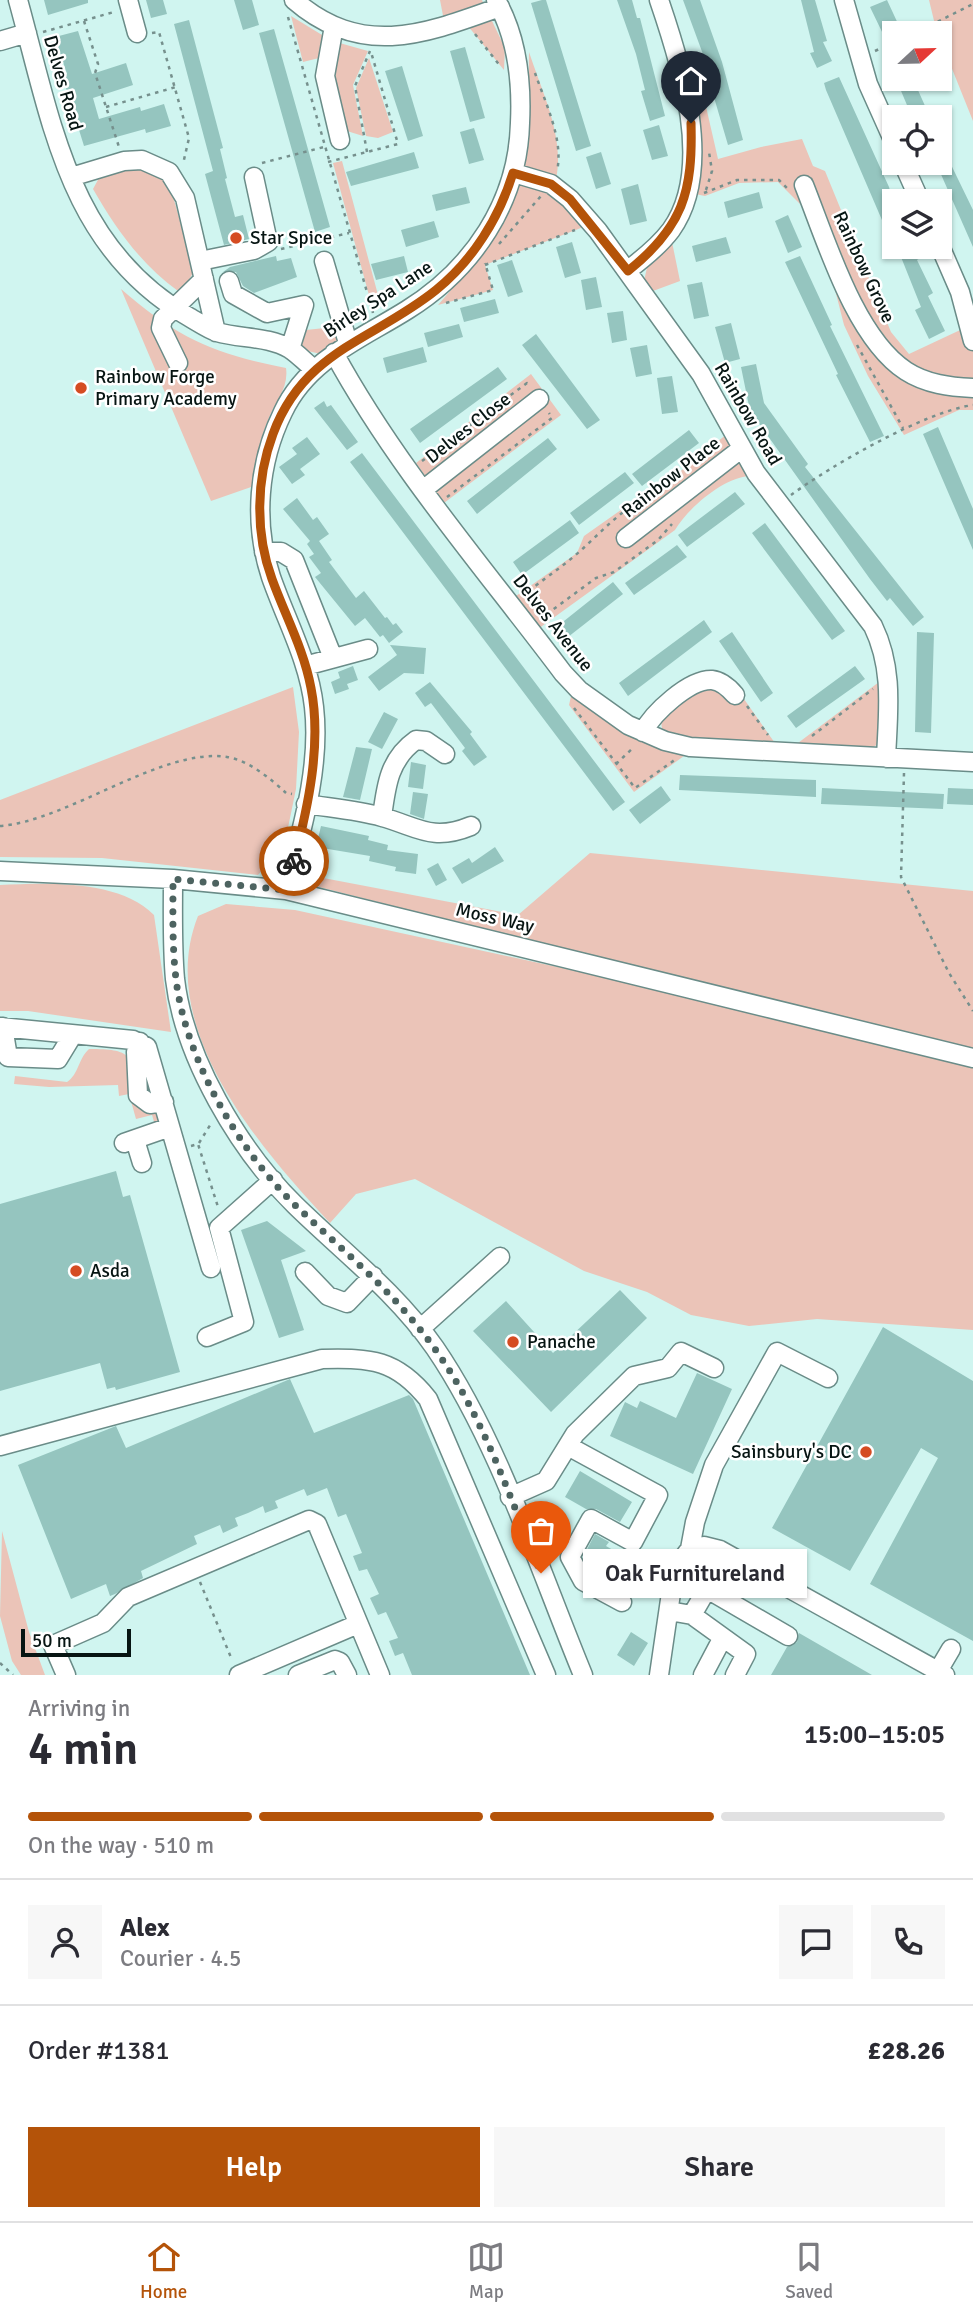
<!DOCTYPE html>
<meta charset="utf-8">
<style>
body{margin:0;font-family:Signika,sans-serif;background:#f7f7f7;color:#2b2b33;height:100vh;display:flex;flex-direction:column;font-size:26px;white-space:nowrap}
*{box-sizing:border-box;margin:0}
p{font-size:23px;color:#7c7c81}
.icon{flex:none;width:38px;height:38px;fill:none;stroke:currentColor;stroke-width:2;stroke-linecap:round;stroke-linejoin:round}
.map{position:relative;height:1675px;overflow:hidden}
.side{display:flex;flex-direction:column;background:#fff;flex:1}
.side>*{flex:none}
.needle{width:46px;rotate:68deg}
.tools{position:absolute;left:882px;top:21px;display:grid;gap:14px}
.tools a{display:grid;place-items:center;width:70px;height:70px;border-radius:0px;background:#fff;box-shadow:0 2px 5px #0004;font-size:35px}
.scale{position:absolute;left:21px;bottom:18px;width:110px;box-sizing:border-box;padding-left:7px;border:4px solid #071513;border-top:0;font-size:19px;line-height:24px;white-space:nowrap;color:#071513;-webkit-text-stroke:5px #fff;paint-order:stroke}
.pin{position:absolute;display:grid;place-items:center;width:60px;height:60px;color:#fff;margin:-72px -30px;border-radius:50% 50% 50% 0;rotate:-45deg;box-shadow:0 0 7px #0007}
.pin .icon{rotate:45deg}
.courier{position:absolute;display:grid;place-items:center;width:70px;height:70px;margin:-35px;border:5px solid #b45309;border-radius:50%;background:#fff;color:#222;box-shadow:0 2px 9px #0007}
.bubble{position:absolute;height:49px;border-radius:0px;background:#fff;box-shadow:0 2px 5px #0004;font-size:23px;font-weight:600;line-height:49px;text-align:center}
.overview em{font-style:normal;font-weight:600}
.overview div{display:flex;flex-direction:column-reverse}
.overview{display:flex;align-items:center;justify-content:space-between;height:119px;padding:0 28px}
h1{font-size:46px;font-weight:600;line-height:52px}
.bar{display:grid;grid-template-columns:repeat(4,1fr);gap:10px 7px;align-content:center;height:84px;padding:0 28px}
.bar i{height:9px;border-radius:5px;background:#e1e1e2}
.bar .selected{background:#b45309}
.bar p{grid-column:span 4}
.line{display:flex;align-items:center;gap:18px;padding:0 28px;border-top:2px solid #e1e1e2}
.line div{flex:1}
.round{display:grid;place-items:center;flex:none;width:74px;height:74px;border-radius:0px;background:#f7f7f7}
.action{display:flex;gap:14px;margin-top:auto;padding:14px 28px}
.action a{flex:1;height:80px;border-radius:0px;background:#b45309;color:#fff;font-size:28px;font-weight:600;line-height:80px;text-align:center}
.action a+a{background:#f7f7f7;color:#2b2b33}
.menu{display:flex;justify-content:space-around;align-items:center;height:98px;border-top:2px solid #e1e1e2;background:#fff;font-size:19px;color:#7c7c81}
.menu a{display:grid;justify-items:center;gap:4px}
.menu .selected{color:#b45309}
.map>svg:first-child{display:block}
</style>
<div class="map">
<svg width="973" height="1675" viewBox="0 0 973 1675">
<rect width="100%" height="100%" fill="#d0f5f0"/>
<path fill="#ebc4b8" d="M440 0H482L505 48 504 70 463 20 445 26Z
M929 0H973V121L936 29Z
M291 16 327 38 323 57 303 62Z
M336 42 368 51 353 85 363 136 347 131 335 83Z
M529 52C542 92 565 137 556 179L586 226 485 265 493 290 438 305C474 263 517 217 526 160 532 126 528 87 529 52Z
M369 58 393 132 378 138 366 136 356 88Z
M699 76 718 159 761 147 802 139 813 166 825 171 891 332 909 354 973 324V410H959L904 435 868 376 844 325 829 266 806 210 778 182 739 183 705 196 695 194 689 80Z
M342 161 381 306 373 310 333 163Z
M137 166 158 172 171 189 194 271 185 287 178 291C141 264 116 229 93 189L99 178Z
M672 242 680 281 653 291 644 281 648 263Z
M121 289C177 338 214 354 286 368 289 388 275 402 268 420 259 441 257 463 254 486L211 501Z
M334 327 337 342 321 354 303 350 300 341 306 330Z
M531 374 561 415 444 503 416 463Z
M727 434 740 465 750 476C724 477 688 508 675 530L538 629 516 596 577 553 584 536 645 493 657 490Z
M883 679 878 744 870 749 794 746Z
M711 685 738 703 744 699 777 746 702 743 634 792 569 705 572 692 652 742 662 729 661 721 683 698Z
M293 687 299 732 296 789 284 847 258 875 102 858 0 857V800Z
M590 853 973 891V1049L871 1028 315 886 318 877 518 915Z
M0 885C47 883 118 879 154 915L171 1032 28 1011H0Z
M226 904 295 910 645 986 973 1066V1330L817 1319 749 1326 691 1315 647 1292 584 1271 415 1179 356 1194 330 1223C260 1148 154 1027 198 916Z
M89 1049C138 1049 131 1057 132 1101L145 1111 157 1112 160 1121 158 1124 155 1125 152 1115 136 1119 129 1094 119 1096 118 1085 49 1087 14 1084 15 1076 67 1082C79 1074 78 1059 89 1049Z
M2 1531 29 1632 45 1675H21L12 1661 0 1616Z"/>
<path fill="#95c5bf" d="M44 0H88V3L48 15Z
M146 0H163L167 14 151 18Z
M234 0H252L259 25 243 30Z
M542 0H546L591 146 576 151 531 3Z
M617 0H632L637 18H640L665 116 650 121 641 91 645 90 636 54Z
M683 0H700L722 62 743 140 728 145 708 77 711 76Z
M801 0H815L827 41 823 42 832 61 817 68 810 53 814 52Z
M887 0 900 28 884 36 870 7Z
M189 20 223 148 220 149 227 178 225 179 235 217 243 215 249 239 224 245 205 174 213 171 174 24Z
M274 29 330 227 315 232 259 33Z
M78 31 92 74 126 63 133 85 93 98 99 119 140 107 141 111 164 104 171 126 146 133 145 129 84 146 62 75 67 74 55 37Z
M465 47 485 118 470 122 450 51Z
M402 66 423 136 408 141 385 71Z
M839 77 889 187 894 205V248L826 90 824 83Z
M896 79H913L930 117H912Z
M659 125 668 156 652 160 643 130Z
M474 128 484 160 469 164 460 132Z
M940 142 973 210V247L936 163H940Z
M414 152 419 168 351 186 346 172Z
M601 152 611 184 596 189 586 157Z
M638 184 647 221 630 225 621 189Z
M466 187 470 203 436 211 432 195Z
M759 192 763 208 728 218 724 202Z
M788 215 802 247 788 253 775 221Z
M434 221 439 237 406 247 401 230Z
M726 237 731 253 696 262 692 246Z
M572 242 581 273 565 278 556 247Z
M897 247H915L920 258 917 260 933 293 928 296 945 331 929 339 915 310 921 307Z
M276 256 277 261 291 258 297 277 254 293 243 286 236 272H223L230 267Z
M404 256 408 272 376 280 371 264Z
M800 256 832 325 830 326 884 436 870 442 836 375 838 374 785 262Z
M512 260 523 292 508 297 497 265Z
M596 277 602 307 586 310 581 280Z
M702 282 709 316 694 319 687 285Z
M495 299 499 313 464 322 460 308Z
M623 311 627 340 612 343 607 313Z
M731 323 740 359 725 363 715 327Z
M459 324 463 337 428 347 424 333Z
M536 334 600 420 587 429 522 345Z
M647 345 652 374 636 377 630 348Z
M423 347 427 362 387 373 383 358Z
M756 364 764 403 808 464 805 467 924 617 913 626 890 598 887 601 870 579 750 411 741 367Z
M498 367 507 379 420 443 410 429Z
M672 376 678 412 662 414 657 378Z
M324 401 327 407 331 405 358 442 347 450 314 408Z
M938 427 973 509V550L923 434Z
M689 430 699 443 642 486 632 474Z
M307 437 320 454 300 469 305 475 292 484 279 467 297 454 292 448Z
M548 438 557 449 477 514 467 501Z
M362 453 625 802 613 811 350 462Z
M625 472 634 483 579 525 570 513Z
M735 492 745 504 687 547 678 535Z
M297 498 313 520 317 517 329 534 319 541 332 560 329 562 356 598 364 591 385 618 387 617 393 625 396 623 403 632 389 643 383 635 380 637 365 618 355 626 315 577 321 573 309 557 314 554 307 544 310 541 283 509Z
M570 520 579 533 522 575 513 562Z
M765 523 845 631 832 640 752 533Z
M677 545 687 557 634 595 625 583Z
M613 582 623 594 568 637 559 625Z
M704 620 712 632 628 696 619 683Z
M732 632 773 693 761 702 719 641Z
M917 632 934 633 931 733 915 732Z
M390 645 426 648 424 674 404 673 379 691 368 677 397 655Z
M353 666 358 680 347 684 349 689 335 694 331 682 340 678 338 672Z
M855 666 865 679 796 728 787 716Z
M430 682 472 732 470 734 487 757 474 766 462 751 465 748 431 703 425 707 415 693Z
M384 712 398 719 382 749 368 742Z
M356 747 372 749 360 800 343 797Z
M411 762 426 765 423 789 408 787Z
M680 775 816 780V797L679 790Z
M661 786 671 800 640 824 629 810Z
M822 788 944 794 943 809 821 804Z
M948 788 973 789V805L947 804Z
M413 792 428 794 424 819 410 814Z
M321 826 369 836 368 840 388 845 387 850 418 854 416 874 395 871 396 867 369 861 370 856 316 847Z
M495 847 504 861 462 884 452 868 469 858 472 863Z
M438 863 447 880 436 886 427 869Z
M116 1171 123 1197 130 1195 180 1372 116 1390 115 1387 107 1389 100 1363 0 1391V1204Z
M267 1221 306 1251 281 1260 304 1330 279 1338 241 1230Z
M620 1290 647 1318 551 1412 473 1331 506 1301 553 1353Z
M883 1327 973 1381V1641L870 1584 938 1458 921 1448 850 1571 772 1528Z
M697 1373 732 1389 693 1474 610 1436 625 1402 637 1408 640 1401 676 1418Z
M290 1379 314 1433 409 1395 413 1399 530 1675H412L403 1653 395 1656 389 1641 398 1638 386 1612 378 1615 370 1598 379 1594 367 1569 359 1571 353 1556 362 1553 346 1514 338 1517 327 1488 307 1496 304 1489 275 1501 278 1508 265 1513 263 1506 248 1513 235 1518 238 1526 223 1533 220 1525 194 1536 197 1544 141 1571 143 1578 115 1594 110 1596 106 1584 71 1599 18 1465 116 1426 126 1448Z
M580 1471 632 1502 620 1522 596 1509H586L565 1497Z
M595 1534 609 1542 606 1546 637 1564 624 1586 587 1565 583 1557Z
M631 1632 648 1643 634 1666 617 1655Z
M799 1633 872 1675H771L787 1647 797 1642Z"/>
<g fill="none" stroke-linecap="round" stroke-linejoin="round">
<g stroke="#6a8c88" stroke-width="21">
<path id="minor" d="M18 0C52 123 69 248 189 317 198 322 208 329 217 332 241 339 268 336 290 349 298 354 306 363 314 369
M128 0 137 33
M294 0C362 59 425 34 500 7
M844 0 868 84 894 142
M334 26 325 76 340 140
M0 41 27 33
M903 163 920 201
M514 173 551 184 570 199 598 231 701 374 756 473 873 626C894 669 888 712 886 758
M71 177 124 161 142 160 169 172 185 198 216 332
M804 185C826 240 855 338 906 371 926 384 950 387 973 388
M940 246 960 292 973 341
M200 261 254 250 268 242 254 177
M324 261 348 343
M628 270C644 258 659 246 671 230 715 169 681 64 659 0
M229 281 233 294 267 313 304 305 290 349
M334 353C396 467 485 569 563 673L579 690 628 725 665 741 690 747 973 762
M178 363 161 328 163 319 204 279
M424 489 539 399
M626 538 741 449
M264 552H281L294 560 333 658
M305 666 368 649
M643 732C653 713 689 679 712 680 722 681 729 688 735 695
M306 804C331 808 357 810 382 817 418 827 432 842 471 826
M382 817C386 786 389 759 416 740L426 741 445 754
M0 871 173 879 286 890 973 1058
M173 879C173 912 172 946 175 979 184 1057 239 1150 295 1205 343 1252 396 1292 435 1348 498 1440 540 1571 583 1675
M286 890C301 832 321 768 314 707 309 661 286 620 271 577 253 523 258 463 283 412 308 359 361 339 407 310 473 269 518 202 520 123 522 82 517 37 496 0
M0 1027 133 1040 147 1047 211 1268
M3 1027 8 1057 58 1059 72 1036
M140 1042 136 1052 138 1095 150 1104 164 1102
M135 1140 142 1163
M124 1143 170 1127
M305 1272 328 1296 347 1303 373 1276
M420 1329 500 1257
M207 1337 244 1322 219 1228 273 1180
M0 1446 322 1359C371 1358 396 1359 428 1399L546 1675
M568 1446 658 1495 633 1542 591 1519 570 1557 583 1581 622 1602
M510 1497 546 1481 575 1434 634 1376 668 1368 681 1352 714 1368
M690 1549 704 1546 720 1550 945 1675
M669 1611 692 1615 707 1589 788 1636
M692 1615 746 1654 735 1675
M938 1671 951 1649
M66 1675 53 1645 103 1623 128 1597 309 1520 317 1524 380 1675
M239 1675 358 1624
M298 1675 335 1660 340 1662 347 1675
M659 1675 671 1593 680 1562 690 1549 695 1522 714 1465 777 1352 828 1378
M703 1675 722 1639"/>
</g>
<path stroke="#76908d" stroke-width="2.5" stroke-dasharray="3.5 5" stroke-linecap="butt" d="M288 17 373 313
M84 21 98 64 95 73 119 147
M43 32 114 12
M152 33 159 32 189 138 183 164
M915 33 973 4
M475 34 501 67
M875 51 894 42
M535 73C545 102 564 140 557 171
M106 107 176 87
M367 152 355 86 370 51
M328 162 398 144 371 52
M262 163 324 147
M706 190 712 171 709 152
M704 193 737 180H779L788 189
M499 244 541 196
M281 249 349 233
M485 265 575 230
M446 303 493 290 485 263
M857 345 903 428
M422 461 527 383 529 385
M791 495C832 465 924 412 973 405
M447 497 552 418 549 413
M522 596C541 581 561 568 579 552 603 531 626 503 658 493
M540 619 596 578 614 572 658 540 672 524
M747 706 768 735
M574 708 635 788 676 759
M812 736 873 689
M616 764 634 747
M904 773 901 877 949 973 973 1011
M0 826C68 821 162 747 227 757 248 760 271 779 286 793L292 794
M199 1143 212 1122
M191 1146 198 1144 218 1207
M200 1582 232 1660
M0 1663 13 1675"/>
<use href="#minor" stroke="#fff" stroke-width="18"/>
</g>
<g fill="none" stroke-linecap="round" stroke-linejoin="round">
<path stroke="#4d6360" stroke-width="7" stroke-dasharray="0 12.6" d="M294 861 286 890 173 879C173 912 172 946 176 979 185 1058 239 1151 295 1205 343 1251 393 1291 432 1345 482 1412 509 1496 541 1573"/>
<path stroke="#b45309" stroke-width="9" d="M294 861C308 807 322 744 311 688 304 650 285 615 272 579 255 533 256 479 273 434 304 350 374 340 436 290 473 260 499 218 513 173L551 184 570 199 628 271C683 227 693 192 691 123"/>
</g>
<g fill="#d54c22" stroke="#fff" stroke-width="2.5">
<circle cx="236" cy="238" r="7"/>
<circle cx="81" cy="388" r="7"/>
<circle cx="76" cy="1271" r="7"/>
<circle cx="513" cy="1342" r="7"/>
<circle cx="866" cy="1452" r="7"/>
</g>
<g text-anchor="middle" dominant-baseline="central" stroke-width="5" stroke-linejoin="round" paint-order="stroke">
<g font-size="19" fill="#071513" stroke="#fff">
<text transform="translate(63 83) rotate(74)">Delves Road</text>
<text transform="translate(864 267) rotate(65)">Rainbow Grove</text>
<text transform="translate(378 299) rotate(-33)">Birley Spa Lane</text>
<text transform="translate(748 414) rotate(60)">Rainbow Road</text>
<text transform="translate(468 428) rotate(-38)">Delves Close</text>
<text transform="translate(671 477) rotate(-38)">Rainbow Place</text>
<text transform="translate(553 623) rotate(52)">Delves Avenue</text>
<text transform="translate(495 918) rotate(13)">Moss Way</text>
</g>
<g font-size="19" fill="#071513" stroke="#fff" text-anchor="start">
<text x="250" y="238">Star Spice</text>
<text x="95" y="377">Rainbow Forge<tspan x="95" dy="22">Primary Academy</tspan></text>
<text x="90" y="1271">Asda</text>
<text x="527" y="1342">Panache</text>
<text x="852" y="1452" text-anchor="end">Sainsbury's DC</text>
</g>
</g>
</svg>
<div class="tools">
<a><svg class="needle" viewBox="-14 -14 28 28"><path d="M0-13l5 13h-10z" fill="#e53935"/><path d="M0 13l5-13h-10z" fill="#7c7c81"/></svg></a>
<a><svg class="icon" aria-label="locate" viewBox="0 0 24 24"><circle cx="12" cy="12" r="6"/><path d="M12 2v4M12 18v4M2 12h4M18 12h4"/></svg></a>
<a><svg class="icon" aria-label="layers" viewBox="0 0 24 24"><path d="M12 4l9 5-9 5-9-5zM3 14l9 5 9-5"/></svg></a>
</div>
<div class="scale">50 m</div>
<div class="pin" style="left:541px;top:1573px;background:#ea580c"><svg class="icon" aria-label="bag" viewBox="0 0 24 24"><path d="M5 8h14l-1 12H6zM9 8a3 3 0 0 1 6 0"/></svg></div>
<div class="pin" style="left:691px;top:123px;background:#1f2937"><svg class="icon" aria-label="home" viewBox="0 0 24 24"><path d="M3 11l9-7 9 7M6 9v11h12V9"/></svg></div>
<div class="courier" style="left:294px;top:861px"><svg class="icon" aria-label="bike" viewBox="0 0 24 24"><circle cx="6" cy="16" r="4"/><circle cx="18" cy="16" r="4"/><path d="M6 16l4-8h5l3 8M10 8l3 8H6M13 5h3"/></svg></div>
<div class="bubble" style="left:583px;top:1549px;width:224px">Oak Furnitureland</div>
</div>
<section class="side">
<div class="overview"><div><h1>4 min</h1><p>Arriving in</p></div><em>15:00–15:05</em></div>
<div class="bar"><i class="selected"></i><i class="selected"></i><i class="selected"></i><i></i><p>On the way · 510 m</p></div>
<div class="line" style="height:126px"><a class="round"><svg class="icon" aria-label="person" viewBox="0 0 24 24"><circle cx="12" cy="8" r="4"/><path d="M4 21q1-7 8-7t8 7"/></svg></a><div><b>Alex</b><p>Courier · 4.5</p></div><a class="round"><svg class="icon" aria-label="chat" viewBox="0 0 24 24"><path d="M4 5h16v11H9l-5 4z"/></svg></a><a class="round"><svg class="icon" aria-label="phone" viewBox="0 0 24 24"><path d="M5 4h4l2 5-3 2q2 4 5 5l2-3 5 2v4C11 20 4 13 5 4z"/></svg></a></div>
<div class="line" style="height:91px"><div>Order #1381</div><b>£28.26</b></div>
<div class="action"><a>Help</a><a>Share</a></div>
</section>
<nav class="menu">
<a class="selected"><svg class="icon" aria-label="home" viewBox="0 0 24 24"><path d="M3 11l9-7 9 7M6 9v11h12V9"/></svg>Home</a>
<a><svg class="icon" aria-label="map" viewBox="0 0 24 24"><path d="M3 6l6-2 6 2 6-2v14l-6 2-6-2-6 2zM9 4v14M15 6v14"/></svg>Map</a>
<a><svg class="icon" aria-label="saved" viewBox="0 0 24 24"><path d="M7 4h10v16l-5-4-5 4z"/></svg>Saved</a>
</nav>
